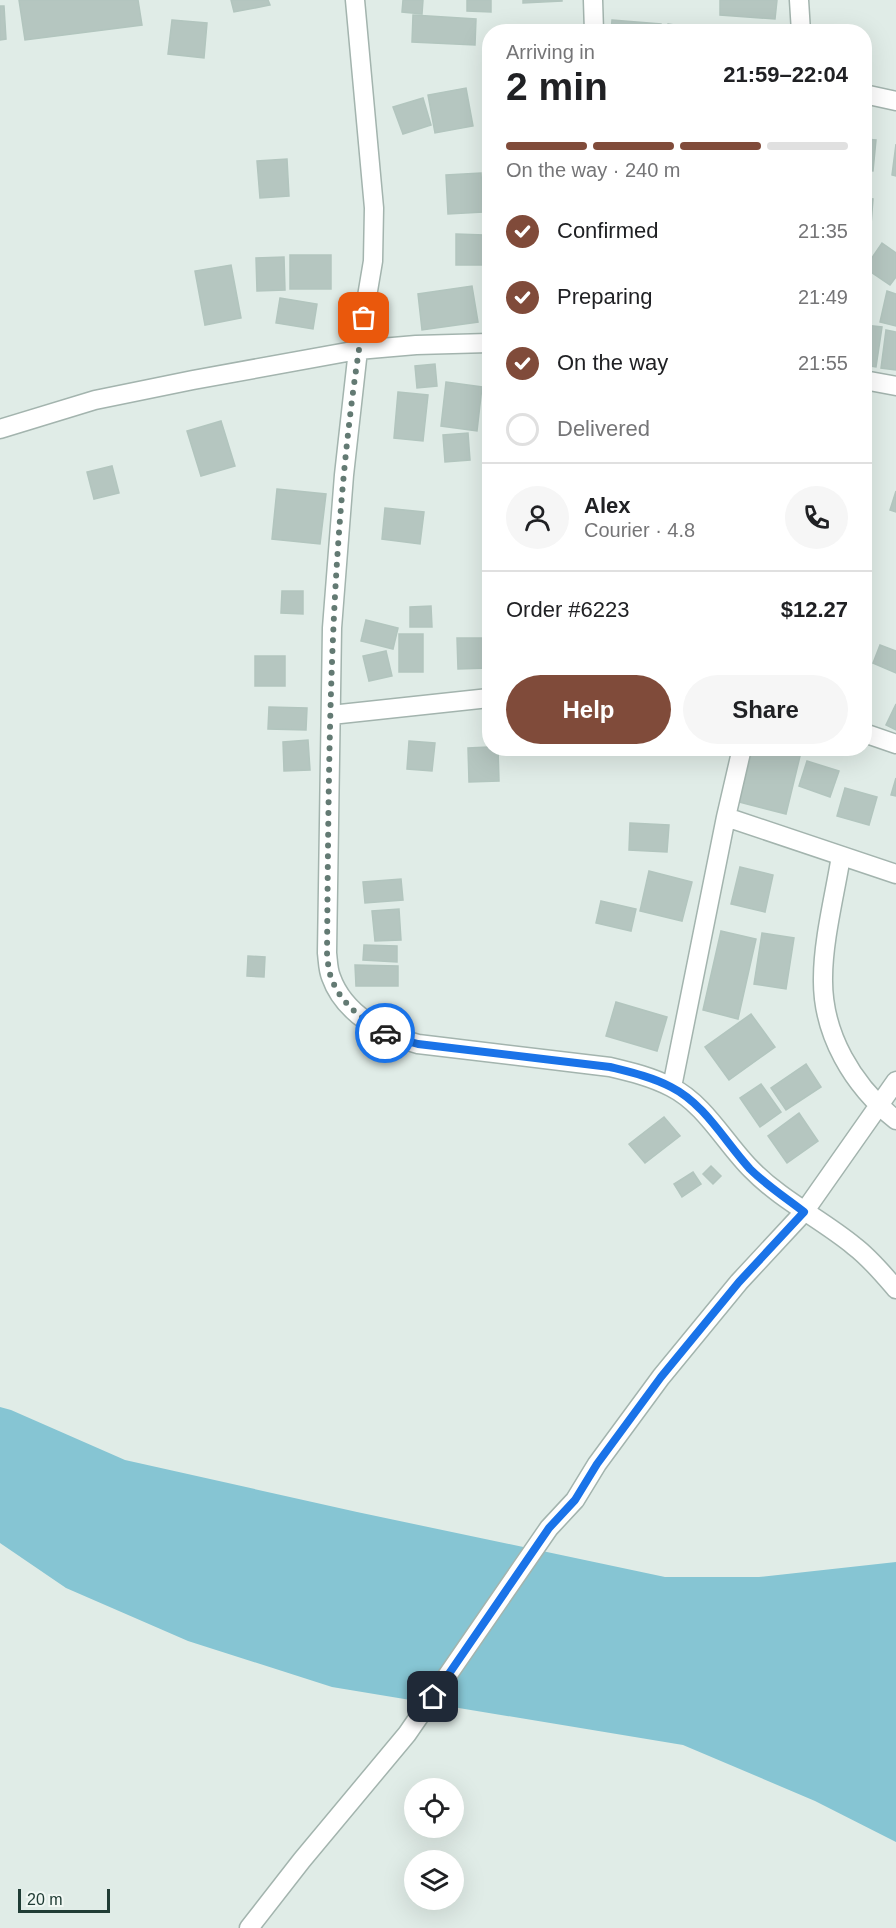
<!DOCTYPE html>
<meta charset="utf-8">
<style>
body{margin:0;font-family:Helvetica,sans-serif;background:#f6f6f6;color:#202124;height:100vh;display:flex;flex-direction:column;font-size:22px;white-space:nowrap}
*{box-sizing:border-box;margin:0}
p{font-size:20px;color:#757577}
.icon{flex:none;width:33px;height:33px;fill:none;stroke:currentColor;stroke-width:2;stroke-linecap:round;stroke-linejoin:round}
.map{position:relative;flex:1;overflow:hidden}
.details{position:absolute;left:482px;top:24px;width:390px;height:732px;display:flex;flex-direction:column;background:#fff;border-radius:24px;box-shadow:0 6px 24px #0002}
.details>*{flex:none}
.buttons{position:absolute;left:404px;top:1778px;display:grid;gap:12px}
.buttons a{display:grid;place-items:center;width:60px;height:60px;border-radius:50%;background:#fff;box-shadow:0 6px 24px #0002;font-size:30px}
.scale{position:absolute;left:18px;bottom:15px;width:92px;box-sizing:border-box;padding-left:6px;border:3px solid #203c35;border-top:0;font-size:16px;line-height:21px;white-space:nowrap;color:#203c35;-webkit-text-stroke:4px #f1f8f4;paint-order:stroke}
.pin{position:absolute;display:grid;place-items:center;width:51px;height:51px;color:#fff;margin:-26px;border-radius:12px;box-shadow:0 3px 9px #0006}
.courier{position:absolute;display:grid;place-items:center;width:60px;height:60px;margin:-30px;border:4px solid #1a73e8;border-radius:50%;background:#fff;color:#222;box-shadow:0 2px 8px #0007}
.overview em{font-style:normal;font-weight:700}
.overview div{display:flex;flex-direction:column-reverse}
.overview{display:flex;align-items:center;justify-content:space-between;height:102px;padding:0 24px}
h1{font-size:39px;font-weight:700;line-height:45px}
.bar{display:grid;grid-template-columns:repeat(4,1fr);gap:9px 6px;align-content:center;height:72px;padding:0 24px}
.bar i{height:8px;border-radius:4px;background:#e0e0e0}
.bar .selected{background:#804b3a}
.bar p{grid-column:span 4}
.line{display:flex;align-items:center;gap:15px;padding:0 24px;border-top:2px solid #e0e0e0}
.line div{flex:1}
.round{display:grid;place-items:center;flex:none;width:63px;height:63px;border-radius:32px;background:#f6f6f6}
ol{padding:0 24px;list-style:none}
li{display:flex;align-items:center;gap:18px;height:66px}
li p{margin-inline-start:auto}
li .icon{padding:6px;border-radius:50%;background:#804b3a;color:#fff;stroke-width:4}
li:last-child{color:#757577}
li i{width:33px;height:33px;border:3px solid #e0e0e0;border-radius:50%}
.primary-button{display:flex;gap:12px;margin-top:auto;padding:12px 24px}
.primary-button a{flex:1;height:69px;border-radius:36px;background:#804b3a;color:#fff;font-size:24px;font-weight:700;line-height:69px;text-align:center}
.primary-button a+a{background:#f6f6f6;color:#202124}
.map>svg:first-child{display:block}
</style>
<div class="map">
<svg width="896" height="1928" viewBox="0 0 896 1928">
<rect width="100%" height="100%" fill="#e0ece7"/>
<path fill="#86c5d3" d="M0 1407 11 1410 125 1460 357 1512 665 1577H759L896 1562V1842L815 1801 683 1745 332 1687 188 1641 66 1588 0 1543Z"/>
<path fill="#b5c6c0" stroke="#b2c5be" stroke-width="1.5" d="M19 0H138L142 25 25 40Z
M231 0H268L270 5 234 12Z
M403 0H423L422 14 402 12Z
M467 0H491V12L467 11Z
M523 0H562V1L523 3Z
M720 0H777L775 19 720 15Z
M0 6H4L6 39 0 40Z
M413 15 476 19 475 45 412 42Z
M172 20 207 23 204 58 168 54Z
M612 20 661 24V32H611Z
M668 24 701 29V32H667Z
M466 88 473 126 435 133 428 95Z
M423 98 431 125 403 134 393 107Z
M864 139 876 140 873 171 864 170Z
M896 144V176L892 175Z
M287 159 289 196 260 198 257 161Z
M481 173 483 212 448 214 446 175Z
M864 198 873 199 871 225 864 224Z
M456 234 484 235V265H456Z
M882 243 896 253V277L890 285 865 268Z
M290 255H331V289H290Z
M284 257 285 290 257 291 256 258Z
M231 265 241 318 205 325 195 271Z
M472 286 478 322 422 330 418 294Z
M887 291 896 294V326L880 322Z
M280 298 317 304 313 329 276 323Z
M864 325 882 327 876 367 864 365Z
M886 330 896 332V370L881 368Z
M435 364 437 386 417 388 415 366Z
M446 382 482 387 477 431 441 426Z
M398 392 428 395 423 441 394 438Z
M221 421 235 466 201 476 187 431Z
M468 433 470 460 445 462 443 435Z
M112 466 119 493 94 499 87 472Z
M277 489 326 494 320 544 272 539Z
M896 491V512L890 510Z
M385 508 424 512 420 544 382 539Z
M282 591H303V614L281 613Z
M431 606 432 627H410V607Z
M366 620 398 628 393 649 361 641Z
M399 634H423V672H399Z
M457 638H489V668L458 669Z
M880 645 896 651V673L873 663Z
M386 651 392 676 369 681 363 656Z
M255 656H285V686H255Z
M896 704V730L886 725Z
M269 707 307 708 306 730 268 729Z
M308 740 310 770 284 771 283 742Z
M409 741 435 743 432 771 407 769Z
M489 747 498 748 499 781 469 782 468 748Z
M753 748H802L786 814 739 802Z
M807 761 839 771 830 797 799 786Z
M896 778V796L891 795Z
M845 788 877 797 869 825 837 816Z
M630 823 669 825 667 852 629 850Z
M740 867 773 875 765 912 731 904Z
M649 871 692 882 682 921 640 911Z
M401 879 403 900 365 903 363 882Z
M601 901 636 909 631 931 596 923Z
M399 909 401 940 375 941 372 911Z
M721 931 756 939 738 1019 703 1010Z
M762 933 794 938 786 989 754 984Z
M364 945 397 946V962L363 960Z
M248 956 265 957 264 977 247 976Z
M355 965 398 966V986H356Z
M616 1002 667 1017 657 1051 606 1036Z
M751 1014 775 1047 729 1080 705 1047Z
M806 1064 821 1087 786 1110 771 1088Z
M761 1084 781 1112 760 1127 740 1098Z
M799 1113 818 1141 787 1163 768 1136Z
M664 1117 680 1136 645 1163 629 1144Z
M711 1166 721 1176 713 1184 703 1174Z
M693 1172 701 1184 682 1197 674 1184Z"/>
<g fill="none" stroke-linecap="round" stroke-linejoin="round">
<g stroke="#a3b4ae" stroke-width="21">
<path id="minor" d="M355 0 374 208 373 261 358 350 344 475 332 628 327 953C328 961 328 970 331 977 344 1014 383 1035 418 1044L610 1067C631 1072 652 1077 671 1087 705 1104 725 1143 751 1169 781 1200 821 1219 854 1246 870 1258 883 1274 896 1289
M593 0 594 32
M799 0 801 32
M864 94 896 101
M864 380 896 386
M0 429 95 400 193 380 358 350 416 345 489 343
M331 715 489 698
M864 733 896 744
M726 817 896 874
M841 856C835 894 823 940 823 978 822 1034 853 1086 896 1120
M672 1087 726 817 742 748
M249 1928 302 1860 407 1734 549 1528 575 1500 597 1464 661 1377 739 1282 804 1212 896 1081"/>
</g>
<use href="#minor" stroke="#fff" stroke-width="18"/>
</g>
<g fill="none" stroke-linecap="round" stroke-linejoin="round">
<path stroke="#637a73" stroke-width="6" stroke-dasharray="0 10.8" d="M364 318C329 527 329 741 327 953 328 961 328 970 331 977 339 1002 363 1020 385 1033"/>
<path stroke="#1a73e8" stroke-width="8" d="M385 1033 396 1038 418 1044 610 1067C630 1072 652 1077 671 1087 705 1104 725 1142 750 1169 766 1185 786 1198 804 1212L739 1282 661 1377 597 1464 575 1500 549 1528 433 1697"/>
</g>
</svg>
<div class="buttons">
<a><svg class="icon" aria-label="locate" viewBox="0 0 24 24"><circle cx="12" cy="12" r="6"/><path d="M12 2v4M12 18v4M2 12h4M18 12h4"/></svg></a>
<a><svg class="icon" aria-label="layers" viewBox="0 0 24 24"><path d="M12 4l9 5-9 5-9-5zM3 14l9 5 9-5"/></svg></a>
</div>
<div class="scale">20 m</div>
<div class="pin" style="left:364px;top:318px;background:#ea580c"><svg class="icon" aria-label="bag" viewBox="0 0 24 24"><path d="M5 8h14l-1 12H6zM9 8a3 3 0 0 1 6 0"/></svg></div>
<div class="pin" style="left:433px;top:1697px;background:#1f2937"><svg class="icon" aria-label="home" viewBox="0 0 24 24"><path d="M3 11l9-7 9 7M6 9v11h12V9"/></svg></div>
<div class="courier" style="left:385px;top:1033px"><svg class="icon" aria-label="car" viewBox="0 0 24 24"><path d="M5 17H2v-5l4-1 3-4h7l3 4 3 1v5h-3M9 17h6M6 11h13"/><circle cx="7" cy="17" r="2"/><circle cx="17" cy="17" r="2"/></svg></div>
<section class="details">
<div class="overview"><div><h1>2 min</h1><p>Arriving in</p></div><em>21:59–22:04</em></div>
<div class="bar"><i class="selected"></i><i class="selected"></i><i class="selected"></i><i></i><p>On the way · 240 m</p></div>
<ol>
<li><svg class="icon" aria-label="check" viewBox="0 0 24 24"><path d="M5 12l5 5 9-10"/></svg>Confirmed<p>21:35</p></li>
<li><svg class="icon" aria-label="check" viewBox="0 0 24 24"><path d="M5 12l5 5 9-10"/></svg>Preparing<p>21:49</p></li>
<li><svg class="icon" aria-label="check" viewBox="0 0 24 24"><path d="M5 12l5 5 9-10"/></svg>On the way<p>21:55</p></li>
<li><i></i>Delivered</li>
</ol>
<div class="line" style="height:108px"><a class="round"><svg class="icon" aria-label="person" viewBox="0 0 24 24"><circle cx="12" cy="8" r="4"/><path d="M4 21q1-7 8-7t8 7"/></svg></a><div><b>Alex</b><p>Courier · 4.8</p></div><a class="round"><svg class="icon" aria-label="phone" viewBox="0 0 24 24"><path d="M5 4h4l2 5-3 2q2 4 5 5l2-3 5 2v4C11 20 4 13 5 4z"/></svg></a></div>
<div class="line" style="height:78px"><div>Order #6223</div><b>$12.27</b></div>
<div class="primary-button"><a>Help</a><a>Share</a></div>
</section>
</div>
